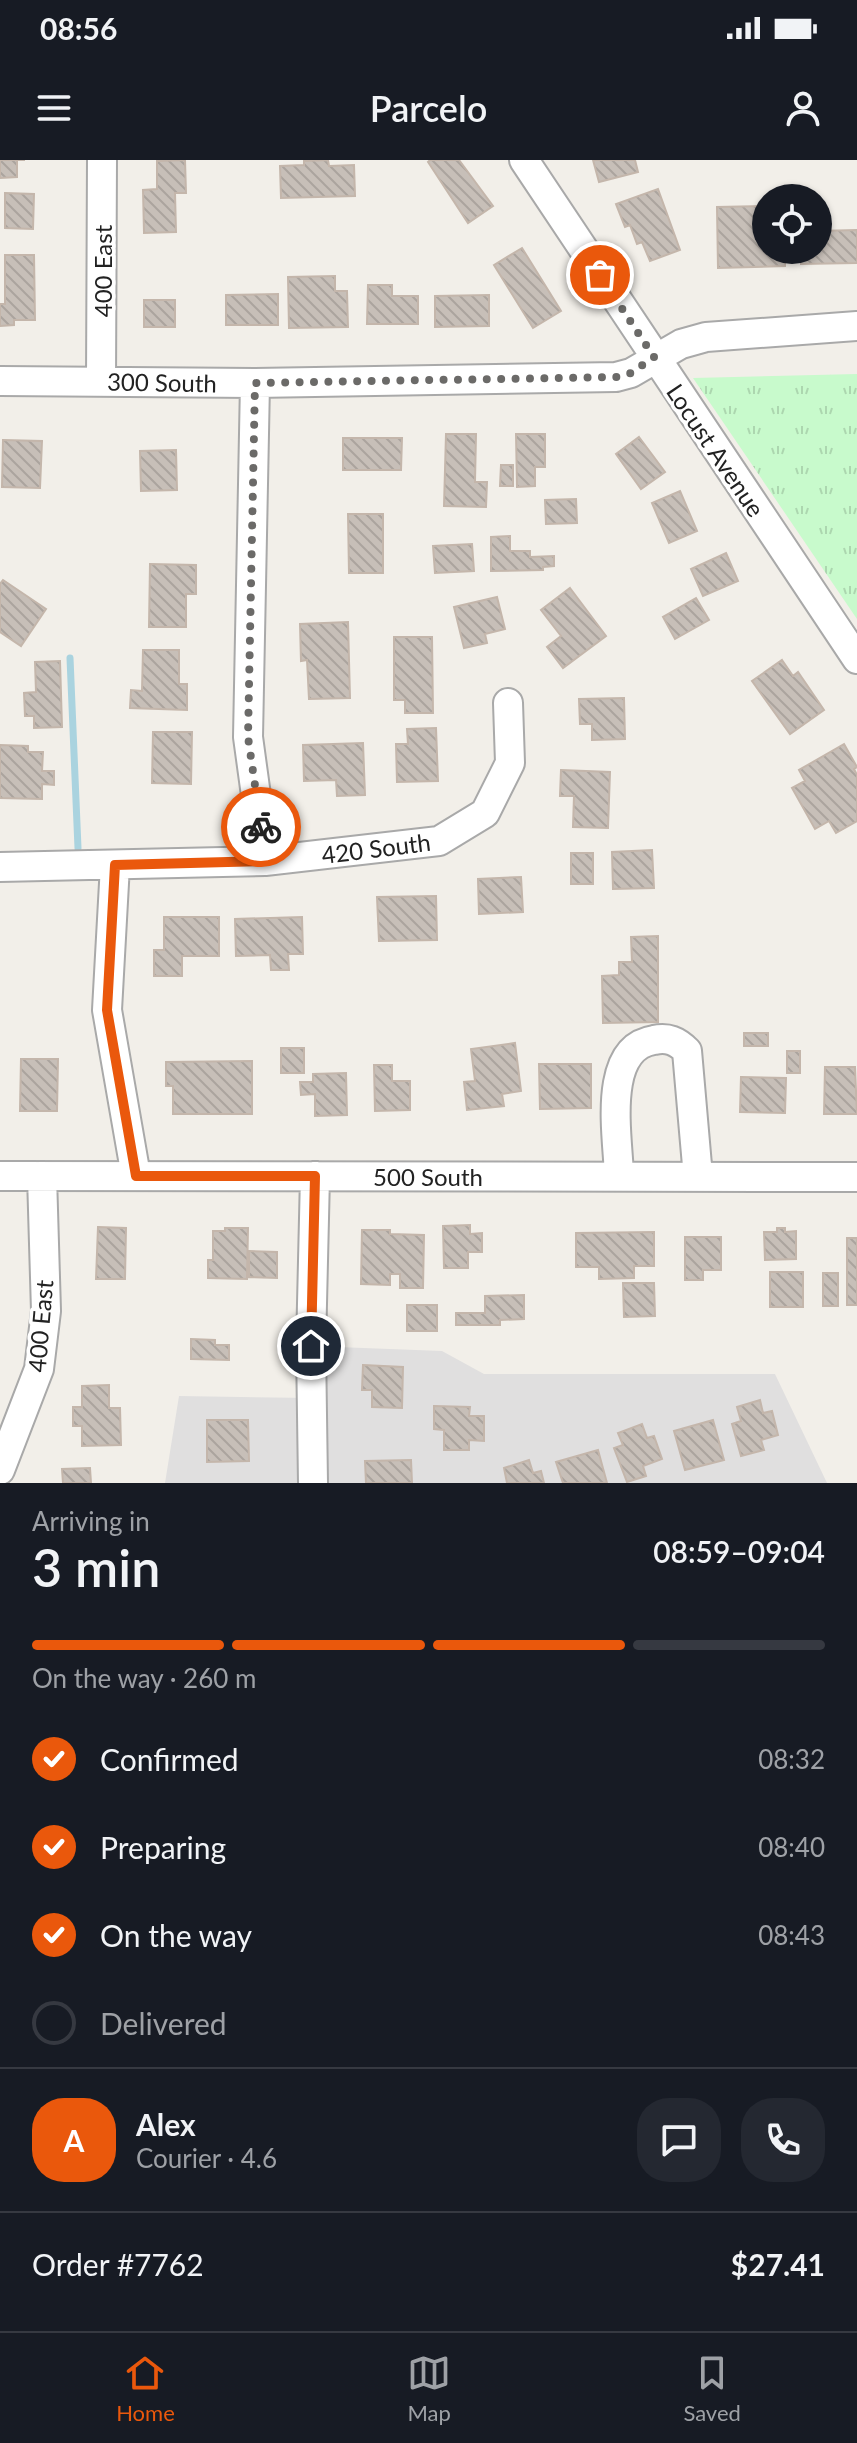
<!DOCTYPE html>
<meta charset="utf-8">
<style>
body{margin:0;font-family:Lato,sans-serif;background:#242831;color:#f1f3f6;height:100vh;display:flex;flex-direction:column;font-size:30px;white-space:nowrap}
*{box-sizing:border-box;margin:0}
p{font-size:26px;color:#9ea1a6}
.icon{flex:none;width:44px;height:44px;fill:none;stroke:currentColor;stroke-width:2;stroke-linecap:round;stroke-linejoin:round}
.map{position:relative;height:1323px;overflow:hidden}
.details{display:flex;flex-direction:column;background:#171b24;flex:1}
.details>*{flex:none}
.tools{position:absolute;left:752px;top:24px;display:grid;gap:16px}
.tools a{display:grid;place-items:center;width:80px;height:80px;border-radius:50%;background:#171b24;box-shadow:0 2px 6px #0004;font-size:40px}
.pin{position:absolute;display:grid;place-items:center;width:68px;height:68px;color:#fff;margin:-34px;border:4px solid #fff;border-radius:50%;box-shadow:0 2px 8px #0007}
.courier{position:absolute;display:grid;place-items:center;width:80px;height:80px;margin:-40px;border:6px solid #ea580c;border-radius:50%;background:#fff;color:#222;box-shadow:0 2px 10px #0007}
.headline em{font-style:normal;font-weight:600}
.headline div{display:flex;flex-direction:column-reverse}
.headline{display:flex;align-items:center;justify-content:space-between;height:136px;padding:0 32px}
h1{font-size:52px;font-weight:600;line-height:60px}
.bar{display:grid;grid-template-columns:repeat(4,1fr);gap:12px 8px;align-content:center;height:96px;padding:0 32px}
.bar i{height:10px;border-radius:6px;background:#363941}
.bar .selected{background:#ea580c}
.bar p{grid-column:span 4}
.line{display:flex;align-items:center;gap:20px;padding:0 32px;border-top:2px solid #363941}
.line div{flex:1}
.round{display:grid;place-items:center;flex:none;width:84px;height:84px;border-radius:32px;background:#242831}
ol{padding:0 32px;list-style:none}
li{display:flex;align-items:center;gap:24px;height:88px}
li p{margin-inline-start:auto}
li .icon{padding:8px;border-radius:50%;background:#ea580c;color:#fff;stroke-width:4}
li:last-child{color:#9ea1a6}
li i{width:44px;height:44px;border:4px solid #363941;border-radius:50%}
.status{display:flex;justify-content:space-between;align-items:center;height:56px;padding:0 40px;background:#171b24;direction:ltr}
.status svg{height:22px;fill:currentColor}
header{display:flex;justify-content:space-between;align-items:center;height:104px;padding:0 32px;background:#171b24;font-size:36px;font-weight:600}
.dock{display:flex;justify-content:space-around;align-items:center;height:112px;border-top:2px solid #363941;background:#171b24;font-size:22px;color:#9ea1a6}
.dock a{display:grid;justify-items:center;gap:4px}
.dock .selected{color:#ea580c}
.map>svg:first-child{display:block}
</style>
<div class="status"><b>08:56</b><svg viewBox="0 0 49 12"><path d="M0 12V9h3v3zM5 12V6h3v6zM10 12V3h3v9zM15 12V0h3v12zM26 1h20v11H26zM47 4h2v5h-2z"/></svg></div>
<header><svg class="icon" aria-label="menu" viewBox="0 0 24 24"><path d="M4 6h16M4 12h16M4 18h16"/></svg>Parcelo<svg class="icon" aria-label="person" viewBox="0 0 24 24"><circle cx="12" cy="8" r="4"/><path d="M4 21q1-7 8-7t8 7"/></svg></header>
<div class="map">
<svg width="857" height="1323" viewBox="0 0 857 1323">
<defs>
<pattern id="park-tufts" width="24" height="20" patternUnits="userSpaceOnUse" patternTransform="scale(2)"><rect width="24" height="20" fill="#c8facc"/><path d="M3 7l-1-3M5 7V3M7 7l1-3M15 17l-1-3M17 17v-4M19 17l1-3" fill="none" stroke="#acd6af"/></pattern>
<pattern id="building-back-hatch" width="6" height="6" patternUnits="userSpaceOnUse" patternTransform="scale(2)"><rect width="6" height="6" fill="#c7bfb8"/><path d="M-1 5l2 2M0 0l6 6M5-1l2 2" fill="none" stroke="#aba49e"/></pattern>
</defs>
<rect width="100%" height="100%" fill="#f2efe9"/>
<path fill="#e0dfdf" d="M311 1186 442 1191 484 1214H775L827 1323H165L179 1236 311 1238Z"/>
<path fill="url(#park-tufts)" d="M857 214V459L693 218Z"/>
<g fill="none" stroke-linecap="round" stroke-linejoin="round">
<path stroke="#aad3df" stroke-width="7" d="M70 498 78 688"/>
</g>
<path fill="url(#building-back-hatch)" stroke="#c4b6ab" stroke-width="2" d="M0 0H25H17V17L0 18Z
M185 0 186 33H175L176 72 144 73 143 30 157 29V1Z
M328 0 329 6 354 5 355 36 281 38 280 6 304 5V1Z
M430 0H459L493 46 468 63 428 2Z
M593 0H635L638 12 599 22Z
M658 29 680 90 650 101 642 82 637 84 630 65 625 67 616 44Z
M5 33 34 34 33 69 5 68Z
M766 46V90H785V106L718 108 717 47Z
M857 70V103L801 104V90H818V71Z
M522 88 561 151 533 168 494 105Z
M5 95H34L35 160H14V165L0 166V144H5Z
M335 116V131H347L348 167 289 168 288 117Z
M368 125H392V136H418V164H367Z
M278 134V165H226V135Z
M489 135V166L435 167V136Z
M144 140H175V167H144Z
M446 274H476L475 322H487L486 347 444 346Z
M516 274H545V307H535V326L517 327Z
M639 277 665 312 641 329 616 294Z
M343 278H402L401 310H343Z
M3 280 42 281 40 328 2 327Z
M176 290 177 330 141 331 140 291Z
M501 305H513V326H500Z
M680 331 697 371 669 383 652 343Z
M576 339 577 363 546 364 545 340Z
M348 354H383V413H349Z
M510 376V391H530V397L554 396V406L543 407V410L491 411V377Z
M472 384 474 411 435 413 433 386Z
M726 393 738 421 703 436 691 409Z
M150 404 196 405V434H186V467H149Z
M3 420 46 449 21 486 0 472V424Z
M570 428 606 476 563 508 547 487 561 476 541 450Z
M497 437 505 469 485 474 487 483 464 488 454 447Z
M696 438 709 460 675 479 663 457Z
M348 462 350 538 309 539 307 500 301 501 300 464Z
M394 477H432L433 553H405V540H394Z
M143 490H179V524H187V550L130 548 131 530 142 531Z
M782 500 793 516 798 512 824 550 790 574 752 521Z
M60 501 62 567 34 568V556H25L24 533 36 532 35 502Z
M624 538 625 579 592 580V564H580L579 539Z
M436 568 438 621 397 622 396 584H408L407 569Z
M153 572H192L191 624 152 623Z
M363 583 365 635 337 636 336 620 304 621 303 585Z
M844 584 857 607 854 609 857 615V661L836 673 829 661 815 669 792 628 805 621 799 610Z
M0 585 28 586V592H43L42 611H54V625L42 624V639L0 638Z
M561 610 610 612 608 668 573 667 574 636H560Z
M652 690 654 728 613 729 612 692Z
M571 693H593V724H571Z
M521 717 523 752 479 754 478 719Z
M436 736 437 780 379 781 377 737Z
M164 757H219V796H182V816H154V790H164Z
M302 757 303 794H288L289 810H271L270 795 236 796 235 759Z
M658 776V862L603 863 602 816 619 815V802H632L631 777Z
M744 873H768V886H744Z
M515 883 521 931 502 934 504 946 467 950 464 922 475 921 471 889Z
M281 888H304V913H281Z
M787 891H800V913H787Z
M21 899H58L57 951H20Z
M252 901V954H173V926H166V902Z
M539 904H591V948L540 949Z
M374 905H392V921H410V950L375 951Z
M825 907H855L857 954H824Z
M346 913 347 955 315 956V934L301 935 300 922H313V914Z
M741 917 786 918 785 953 740 952Z
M470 1065V1074L482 1073V1092H468V1108H444L443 1066Z
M98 1067 126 1068 125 1119H96Z
M225 1068H248L247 1119 208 1118V1100H213V1071H225Z
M777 1068H785V1072L796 1071V1099L765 1100 764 1072H777Z
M362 1070H390V1074L424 1075 423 1128H400V1114H390V1125L361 1124Z
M654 1072V1106H634V1118L599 1119V1107H576V1073Z
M685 1077H721V1110H703V1120H685Z
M847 1078H857V1145H847Z
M249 1091 277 1092V1118L249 1117Z
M770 1112H803V1147H770Z
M823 1113H838V1146H823Z
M623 1123H654L655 1156 624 1157Z
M524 1135V1159L500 1160V1165H456V1153H485V1136Z
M407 1145H437V1171H407Z
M191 1179 215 1180V1185H229V1200L191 1199Z
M363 1205 403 1207 402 1248 372 1247V1230H362Z
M109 1225V1248H120L121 1285 82 1286V1266H73V1247H82V1226Z
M760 1240 763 1253 772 1251 778 1275 761 1280 764 1290 741 1296 732 1264 741 1261 737 1247Z
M434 1246 470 1247 469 1256H484V1281L469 1280V1290H444V1270L434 1269Z
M207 1260H248L249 1301 207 1302Z
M713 1260 724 1300 685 1310 674 1271Z
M642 1264 647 1278 654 1276 662 1299 643 1306 646 1316 627 1322 614 1288 623 1285 618 1273Z
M598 1290 607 1323H563L556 1302Z
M411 1300 412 1323H366L365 1301Z
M529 1300 533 1313 541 1311 544 1323H507L504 1308Z
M90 1308 91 1323H63L62 1309Z"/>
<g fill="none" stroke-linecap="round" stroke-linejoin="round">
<g stroke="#a9a9a9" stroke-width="32">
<path id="minor" d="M524 0 857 499
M0 221 255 223 616 217 631 213 681 184 706 177 857 166
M101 221 102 0
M255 223 248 577 265 701
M115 705 107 850 136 1016
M0 707 265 701 439 681 485 653 510 603 508 543
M0 1016 857 1017
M619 1016C618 977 601 888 654 880 668 877 677 881 687 891L698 1017
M0 1310 39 1209 46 1151 42 1016
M313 1323 311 1186 315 1016"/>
</g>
<use href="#minor" stroke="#fff" stroke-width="28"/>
</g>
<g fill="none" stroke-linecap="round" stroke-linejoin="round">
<path stroke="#6b6a68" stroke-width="8" stroke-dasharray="0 14.4" d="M261 667 248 577 255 223 616 217 631 213 654 197 600 115"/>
<path stroke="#ea580c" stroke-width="10" d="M261 667 265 701 115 705 107 850 136 1016H315L311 1186"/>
</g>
<g text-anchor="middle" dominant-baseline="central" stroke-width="7" stroke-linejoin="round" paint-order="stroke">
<g font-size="24" fill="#222" stroke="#fff">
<text transform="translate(102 111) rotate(-90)">400 East</text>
<text transform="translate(162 222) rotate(1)">300 South</text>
<text transform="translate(716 290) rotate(56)">Locust Avenue</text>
<text transform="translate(376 688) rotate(-7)">420 South</text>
<text x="428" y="1016">500 South</text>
<text transform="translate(40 1166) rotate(-85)">400 East</text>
</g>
</g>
</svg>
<div class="tools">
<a><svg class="icon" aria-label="locate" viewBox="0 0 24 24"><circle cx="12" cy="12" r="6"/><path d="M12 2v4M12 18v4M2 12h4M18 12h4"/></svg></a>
</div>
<div class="pin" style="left:600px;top:115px;background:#ea580c"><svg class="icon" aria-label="bag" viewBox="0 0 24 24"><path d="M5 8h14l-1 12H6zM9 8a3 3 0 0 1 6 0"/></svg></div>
<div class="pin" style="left:311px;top:1186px;background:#1f2937"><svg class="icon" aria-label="home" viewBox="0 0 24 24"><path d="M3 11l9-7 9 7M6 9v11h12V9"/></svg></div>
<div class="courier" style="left:261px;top:667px"><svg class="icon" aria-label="bike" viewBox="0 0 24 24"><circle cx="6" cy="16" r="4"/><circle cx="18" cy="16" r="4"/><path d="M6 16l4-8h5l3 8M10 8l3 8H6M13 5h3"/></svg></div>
</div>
<section class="details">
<div class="headline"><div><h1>3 min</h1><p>Arriving in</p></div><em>08:59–09:04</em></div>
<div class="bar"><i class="selected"></i><i class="selected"></i><i class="selected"></i><i></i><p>On the way · 260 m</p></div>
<ol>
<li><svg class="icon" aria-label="check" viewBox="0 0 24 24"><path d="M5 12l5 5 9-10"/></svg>Confirmed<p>08:32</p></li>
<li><svg class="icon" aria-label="check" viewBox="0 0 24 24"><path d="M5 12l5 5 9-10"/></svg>Preparing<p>08:40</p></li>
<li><svg class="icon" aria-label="check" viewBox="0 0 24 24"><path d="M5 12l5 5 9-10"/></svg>On the way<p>08:43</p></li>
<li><i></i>Delivered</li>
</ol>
<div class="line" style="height:144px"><b class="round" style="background:#ea580c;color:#fff">A</b><div><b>Alex</b><p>Courier · 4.6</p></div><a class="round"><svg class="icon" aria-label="chat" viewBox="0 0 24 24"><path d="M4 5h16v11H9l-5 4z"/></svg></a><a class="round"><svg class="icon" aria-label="phone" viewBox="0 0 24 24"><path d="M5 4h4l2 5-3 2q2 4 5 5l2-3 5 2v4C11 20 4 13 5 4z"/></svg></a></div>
<div class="line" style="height:104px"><div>Order #7762</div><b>$27.41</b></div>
</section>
<nav class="dock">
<a class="selected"><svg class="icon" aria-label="home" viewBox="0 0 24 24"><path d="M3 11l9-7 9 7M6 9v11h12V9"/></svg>Home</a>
<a><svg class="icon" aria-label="map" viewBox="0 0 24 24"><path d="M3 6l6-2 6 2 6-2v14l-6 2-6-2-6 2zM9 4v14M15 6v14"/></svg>Map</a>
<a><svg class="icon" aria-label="saved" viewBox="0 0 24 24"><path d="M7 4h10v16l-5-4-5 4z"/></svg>Saved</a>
</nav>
